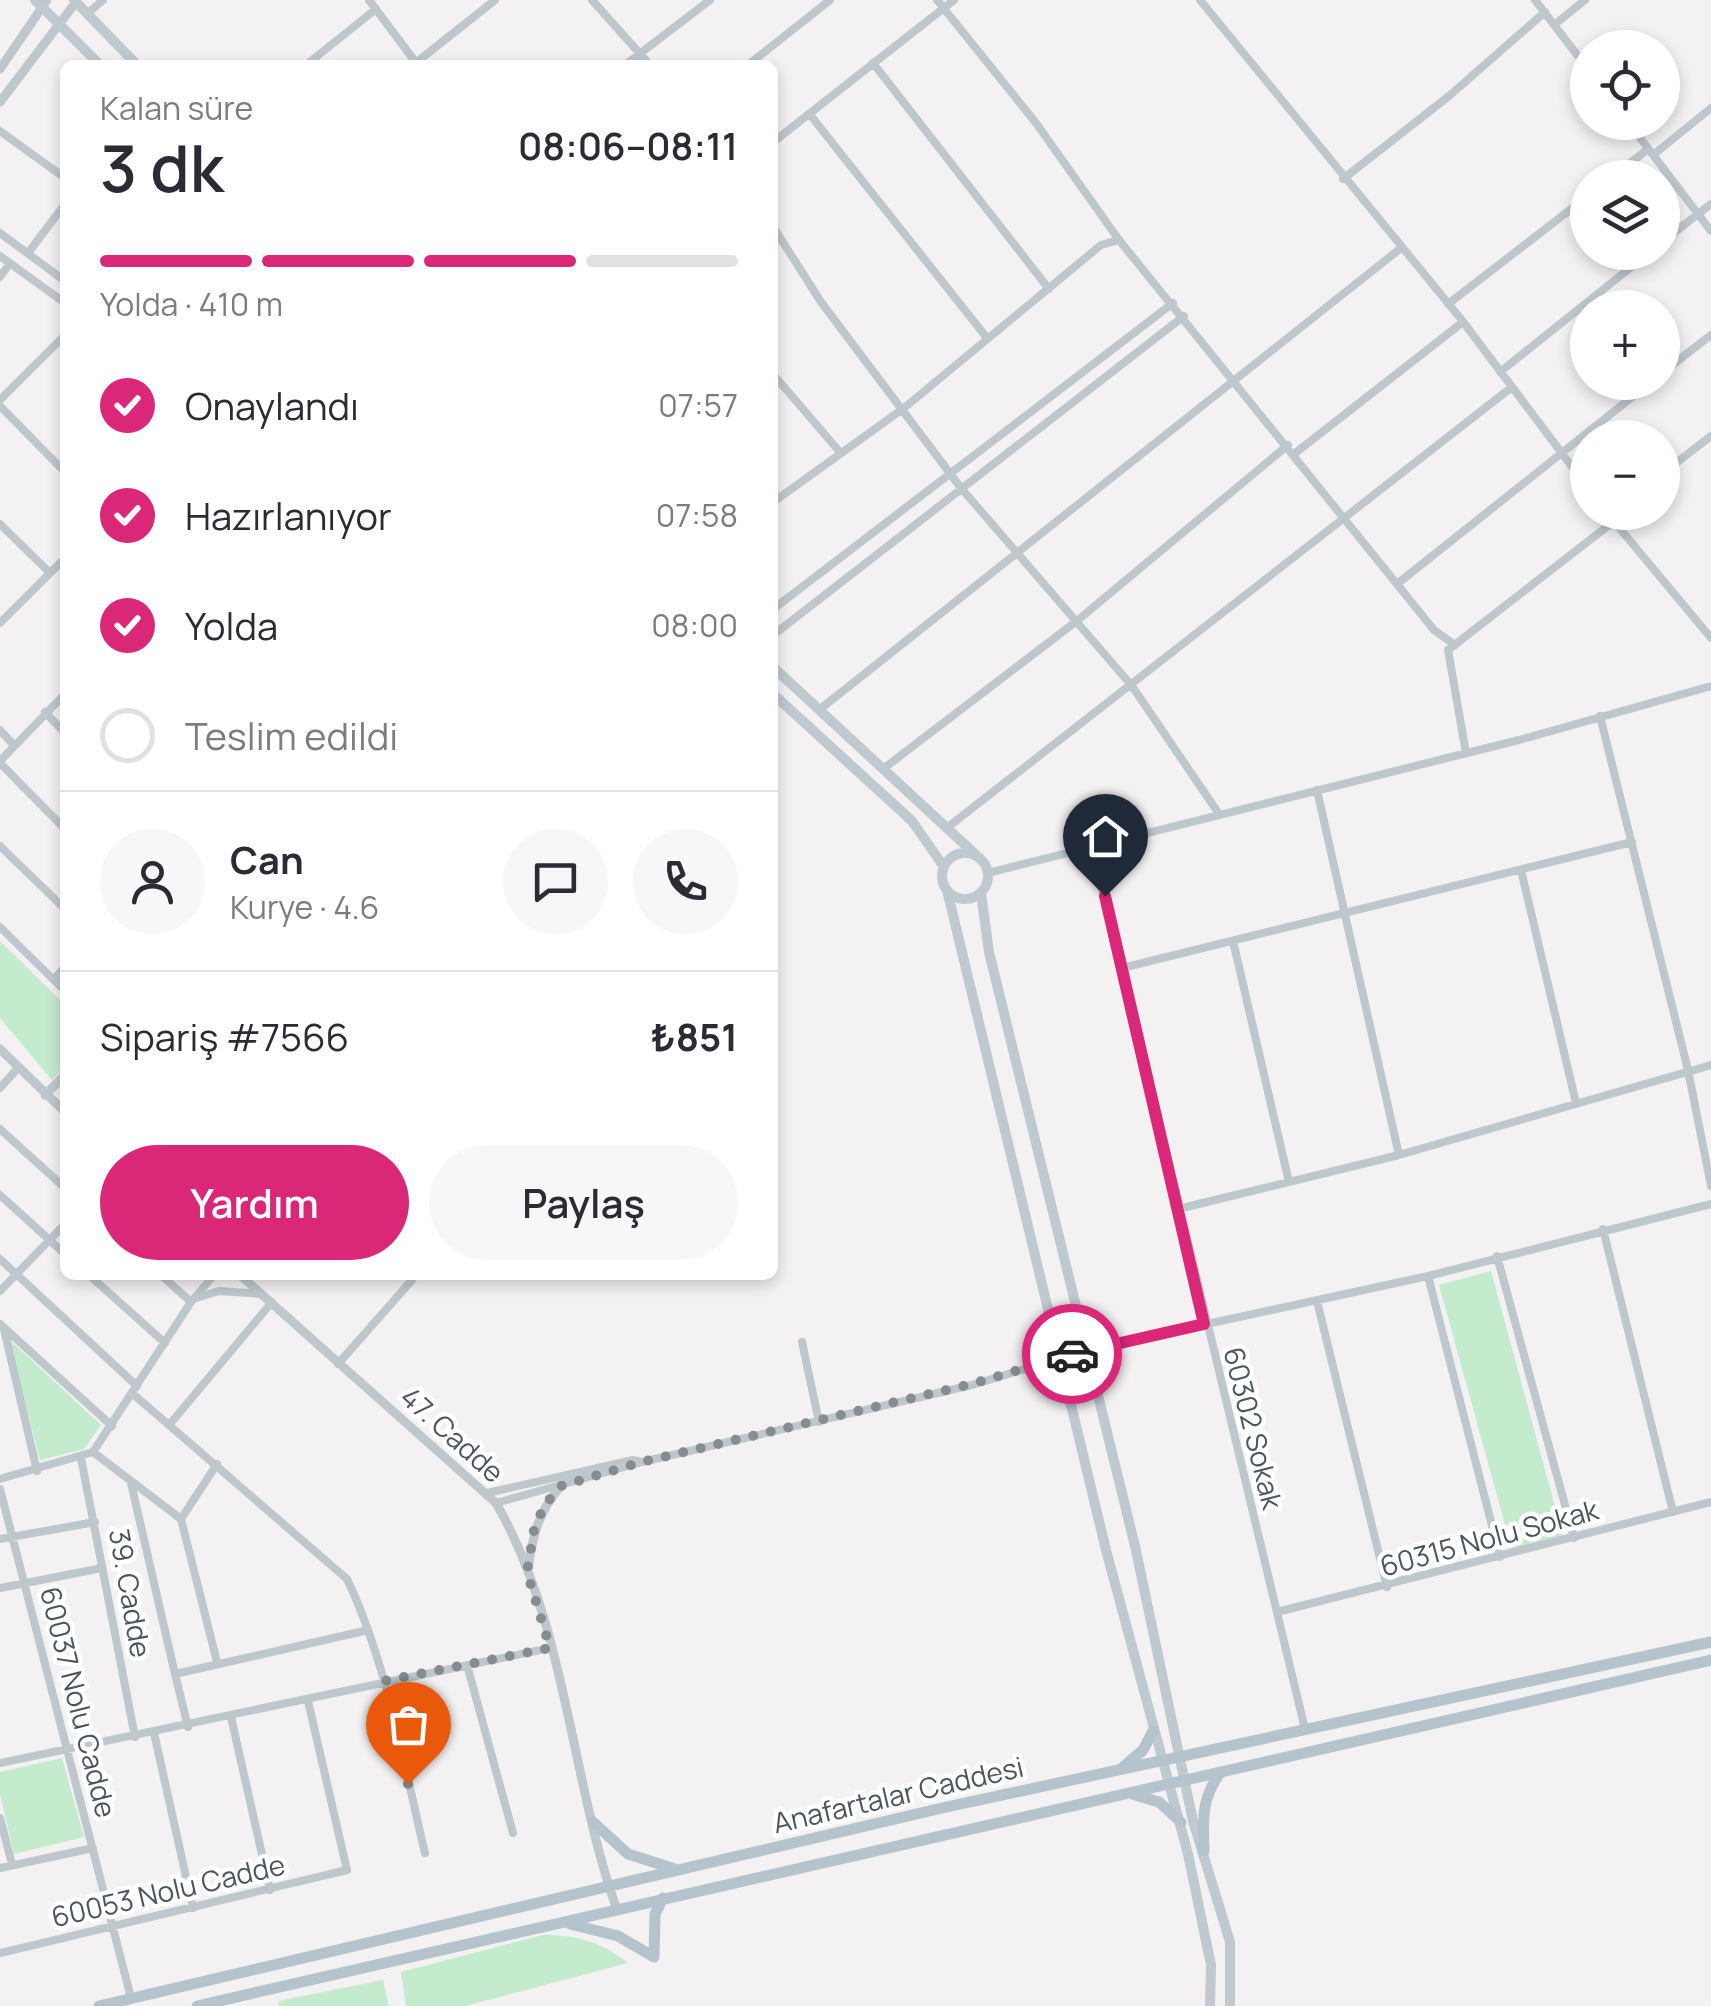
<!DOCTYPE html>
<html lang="tr">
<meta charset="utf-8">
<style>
body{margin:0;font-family:Manrope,sans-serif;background:#f7f7f7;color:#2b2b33;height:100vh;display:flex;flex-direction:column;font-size:38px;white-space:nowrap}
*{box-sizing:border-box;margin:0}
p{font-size:32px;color:#7c7c81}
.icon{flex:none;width:55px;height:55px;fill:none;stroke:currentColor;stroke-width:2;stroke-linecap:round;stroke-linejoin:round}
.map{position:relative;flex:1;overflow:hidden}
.details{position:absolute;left:60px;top:60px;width:718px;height:1220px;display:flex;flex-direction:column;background:#fff;border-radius:15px;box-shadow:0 5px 15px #0003}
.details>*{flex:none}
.fabs{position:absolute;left:1570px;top:30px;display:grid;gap:20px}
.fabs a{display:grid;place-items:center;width:110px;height:110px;border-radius:50%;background:#fff;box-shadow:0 5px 15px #0003;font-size:50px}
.pin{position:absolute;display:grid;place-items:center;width:85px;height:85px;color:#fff;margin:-102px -42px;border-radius:50% 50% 50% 0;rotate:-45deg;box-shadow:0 0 10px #0007}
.pin .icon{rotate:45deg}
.courier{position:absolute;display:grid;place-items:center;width:100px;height:100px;margin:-50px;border:8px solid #db2777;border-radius:50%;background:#fff;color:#222;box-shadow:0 2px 12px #0007}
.head em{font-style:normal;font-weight:600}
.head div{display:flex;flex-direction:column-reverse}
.head{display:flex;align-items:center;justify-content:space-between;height:170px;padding:0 40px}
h1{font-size:65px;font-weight:600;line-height:75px}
.bar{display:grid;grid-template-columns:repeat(4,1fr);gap:15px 10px;align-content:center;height:120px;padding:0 40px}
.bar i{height:12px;border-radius:8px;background:#e1e1e2}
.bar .selected{background:#db2777}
.bar p{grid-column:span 4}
.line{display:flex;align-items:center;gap:25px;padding:0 40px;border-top:2px solid #e1e1e2}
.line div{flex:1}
.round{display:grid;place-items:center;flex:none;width:105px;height:105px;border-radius:52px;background:#f7f7f7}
ol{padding:0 40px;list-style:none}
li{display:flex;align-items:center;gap:30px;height:110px}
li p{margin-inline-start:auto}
li .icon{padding:10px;border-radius:50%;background:#db2777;color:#fff;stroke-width:4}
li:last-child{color:#7c7c81}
li i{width:55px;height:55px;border:5px solid #e1e1e2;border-radius:50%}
.action{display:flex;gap:20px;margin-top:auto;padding:20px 40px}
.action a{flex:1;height:115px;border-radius:60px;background:#db2777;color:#fff;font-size:40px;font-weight:600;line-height:115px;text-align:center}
.action a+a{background:#f7f7f7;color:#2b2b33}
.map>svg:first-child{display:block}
</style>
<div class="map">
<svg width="1711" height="2006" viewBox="0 0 1711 2006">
<rect width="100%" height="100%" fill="#f3f1f1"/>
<path fill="#c5ebcf" d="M0 941 65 1005V1066L52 1080 0 1018Z
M1491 1271 1563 1536 1512 1550 1439 1285Z
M9 1339 101 1425 84 1449 40 1460Z
M62 1758 84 1837 14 1854 0 1794V1772Z
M542 1935C577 1935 600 1941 628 1963L465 2006H406L401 1972Z
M383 1980 389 2006H279L278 2001Z"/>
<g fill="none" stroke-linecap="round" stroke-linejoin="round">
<path stroke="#bec7cc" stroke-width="8" d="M369 0 417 64
M592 0 650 65
M937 0 1036 123 1119 240
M1200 0 1461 319 1588 488
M1535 0 1588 69
M87 14 103 0
M1554 25 1585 0
M873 63 1049 289
M306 65 376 9
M413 65 495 0
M625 65 710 0
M748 65 830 0
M811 116 987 338
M1628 122 1711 231
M0 131 65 178
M772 143 954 0
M1653 155 1711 108
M1611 178 1648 149
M1343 179 1449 96 1545 12
M772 225 821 302 961 488 1132 686 1219 814
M0 233 65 281
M1662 242 1711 204
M28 253 65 204
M0 256 65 303
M0 277 10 263
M1448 304 1588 196
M1500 372 1650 252
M772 373 839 451
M1662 373 1711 335
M0 400 65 335
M0 406 65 472
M1294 454 1463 322
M1662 474 1711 436
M772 503 904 408 1101 245 1119 240 1434 630 1455 645
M1606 512 1711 638
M0 524 50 573
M1397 584 1651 382
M772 610 1173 303
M0 623 65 558
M772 636 1184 316
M819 710 1401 248
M45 712 65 733
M1600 716 1688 1070 1711 1186
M0 730 13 744
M1466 753 1448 650 1613 522
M0 761 65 694
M0 763 65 829
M883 769 1078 620 1288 445
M1317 790 1399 1155
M948 827 1512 387
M0 846 65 909
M1084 849 1105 896 1305 1729
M1521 870 1576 1103
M988 873 1519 740 1711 686
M0 927 65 991
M1233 941 1289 1182
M1122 968 1632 842
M54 979 65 967
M0 1088 17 1069
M0 1129 65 1188
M0 1195 65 1254
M1178 1209 1399 1155 1711 1065
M1603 1229 1673 1512
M1497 1256 1574 1538
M0 1259 137 1386
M89 1275 165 1343
M161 1275 191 1302
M1428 1276 1500 1557
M0 1291 65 1224
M193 1299 219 1291 262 1294
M1317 1301 1387 1587
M0 1324 112 1426
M4 1329 37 1471
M802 1342 819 1422
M338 1364 412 1280
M133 1394 347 1579C387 1663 403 1762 425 1853
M170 1424 272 1302
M93 1452 181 1519 217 1662
M81 1458 135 1737
M0 1479 93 1452 191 1302 214 1275
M131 1483 175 1674
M0 1489 131 1998
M487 1493 633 1460 642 1462
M496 1503 642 1462 972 1385 1087 1350 1428 1276 1711 1204
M181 1519 217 1464
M0 1539 95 1522
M0 1588 102 1568
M1277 1612 1711 1502
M467 1665 513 1833
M231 1717 270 1890
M188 1727 175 1674 364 1631
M154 1733 193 1908
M0 1763 550 1648
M0 1818 12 1864
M0 1868 93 1848
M0 1953 347 1870 308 1701"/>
<path stroke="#bec7cc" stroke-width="9" d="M0 69 47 0
M0 102 76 2
M0 1049 65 1112
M45 1095 65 1075
M240 1275 496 1503C567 1626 570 1778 617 1910
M528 1569C533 1535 538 1512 561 1486"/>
<path stroke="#bfcad0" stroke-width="10" d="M35 0 100 65
M74 0 137 65
M772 666 976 855
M772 693 912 821 944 867
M942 876a23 23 0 1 1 46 0a23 23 0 1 1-46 0Z
M947 890 1106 1550 1188 1854 1211 1965 1210 2006
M981 893 989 952 1135 1546 1193 1821 1230 1942V2006"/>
<path stroke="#b4c3cc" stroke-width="11" d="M1121 1769 1143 1750 1153 1731
M1135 1795 1159 1802 1181 1822
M593 1822 628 1854 675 1869
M1204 1851C1203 1820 1201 1799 1220 1773
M570 1924 618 1936 654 1957
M654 1957 655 1914 663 1898
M99 2006 942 1808 1711 1642
M197 2006 1711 1660"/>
</g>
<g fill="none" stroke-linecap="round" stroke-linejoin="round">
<path stroke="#868c90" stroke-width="10" stroke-dasharray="0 18" d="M408 1784 384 1681 550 1648 527 1572 534 1530 544 1506 561 1486 642 1462 972 1384 1072 1354"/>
<path stroke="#db2777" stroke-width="12" d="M1072 1354 1204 1324 1105 896"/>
</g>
<g text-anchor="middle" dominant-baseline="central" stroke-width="9" stroke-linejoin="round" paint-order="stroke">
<g font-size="28" fill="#4b565c" stroke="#fff">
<text transform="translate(1254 1428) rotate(76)">60302 Sokak</text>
<text transform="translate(453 1434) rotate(42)">47. Cadde</text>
<text transform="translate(1489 1537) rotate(-15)">60315 Nolu Sokak</text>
<text transform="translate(131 1593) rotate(80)">39. Cadde</text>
<text transform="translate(79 1702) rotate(76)">60037 Nolu Cadde</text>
<text transform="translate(898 1794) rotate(-13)">Anafartalar Caddesi</text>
<text transform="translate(168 1890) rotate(-13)">60053 Nolu Cadde</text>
</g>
</g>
</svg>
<div class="fabs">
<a><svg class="icon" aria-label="locate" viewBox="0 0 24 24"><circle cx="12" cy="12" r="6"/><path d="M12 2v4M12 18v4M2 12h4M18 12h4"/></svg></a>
<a><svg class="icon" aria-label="layers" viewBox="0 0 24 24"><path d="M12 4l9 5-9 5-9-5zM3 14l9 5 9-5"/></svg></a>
<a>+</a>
<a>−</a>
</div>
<div class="pin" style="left:408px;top:1784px;background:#ea580c"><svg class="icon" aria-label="bag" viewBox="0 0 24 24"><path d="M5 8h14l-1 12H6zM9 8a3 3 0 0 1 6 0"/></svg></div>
<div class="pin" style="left:1105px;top:896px;background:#1f2937"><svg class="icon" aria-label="home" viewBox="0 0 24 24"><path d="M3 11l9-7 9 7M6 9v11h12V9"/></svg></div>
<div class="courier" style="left:1072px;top:1354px"><svg class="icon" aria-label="car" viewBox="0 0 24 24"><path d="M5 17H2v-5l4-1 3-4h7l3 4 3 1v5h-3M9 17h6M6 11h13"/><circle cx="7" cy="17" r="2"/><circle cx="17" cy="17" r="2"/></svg></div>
<section class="details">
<div class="head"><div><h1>3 dk</h1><p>Kalan süre</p></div><em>08:06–08:11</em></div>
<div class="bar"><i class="selected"></i><i class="selected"></i><i class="selected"></i><i></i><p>Yolda · 410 m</p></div>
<ol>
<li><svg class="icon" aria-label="check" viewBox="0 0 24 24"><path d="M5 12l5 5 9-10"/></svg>Onaylandı<p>07:57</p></li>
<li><svg class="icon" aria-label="check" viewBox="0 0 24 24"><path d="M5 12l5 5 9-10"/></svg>Hazırlanıyor<p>07:58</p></li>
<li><svg class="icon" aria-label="check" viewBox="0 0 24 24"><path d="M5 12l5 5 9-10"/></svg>Yolda<p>08:00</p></li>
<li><i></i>Teslim edildi</li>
</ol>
<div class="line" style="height:180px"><a class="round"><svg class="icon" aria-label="person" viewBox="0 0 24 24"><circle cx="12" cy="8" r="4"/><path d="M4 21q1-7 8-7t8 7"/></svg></a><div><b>Can</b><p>Kurye · 4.6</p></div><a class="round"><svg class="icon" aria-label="chat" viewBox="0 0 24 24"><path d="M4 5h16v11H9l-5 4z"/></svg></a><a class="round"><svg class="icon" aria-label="phone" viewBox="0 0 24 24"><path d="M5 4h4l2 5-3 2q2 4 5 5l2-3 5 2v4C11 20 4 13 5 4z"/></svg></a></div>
<div class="line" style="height:130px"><div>Sipariş #7566</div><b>₺851</b></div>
<div class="action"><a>Yardım</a><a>Paylaş</a></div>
</section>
</div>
